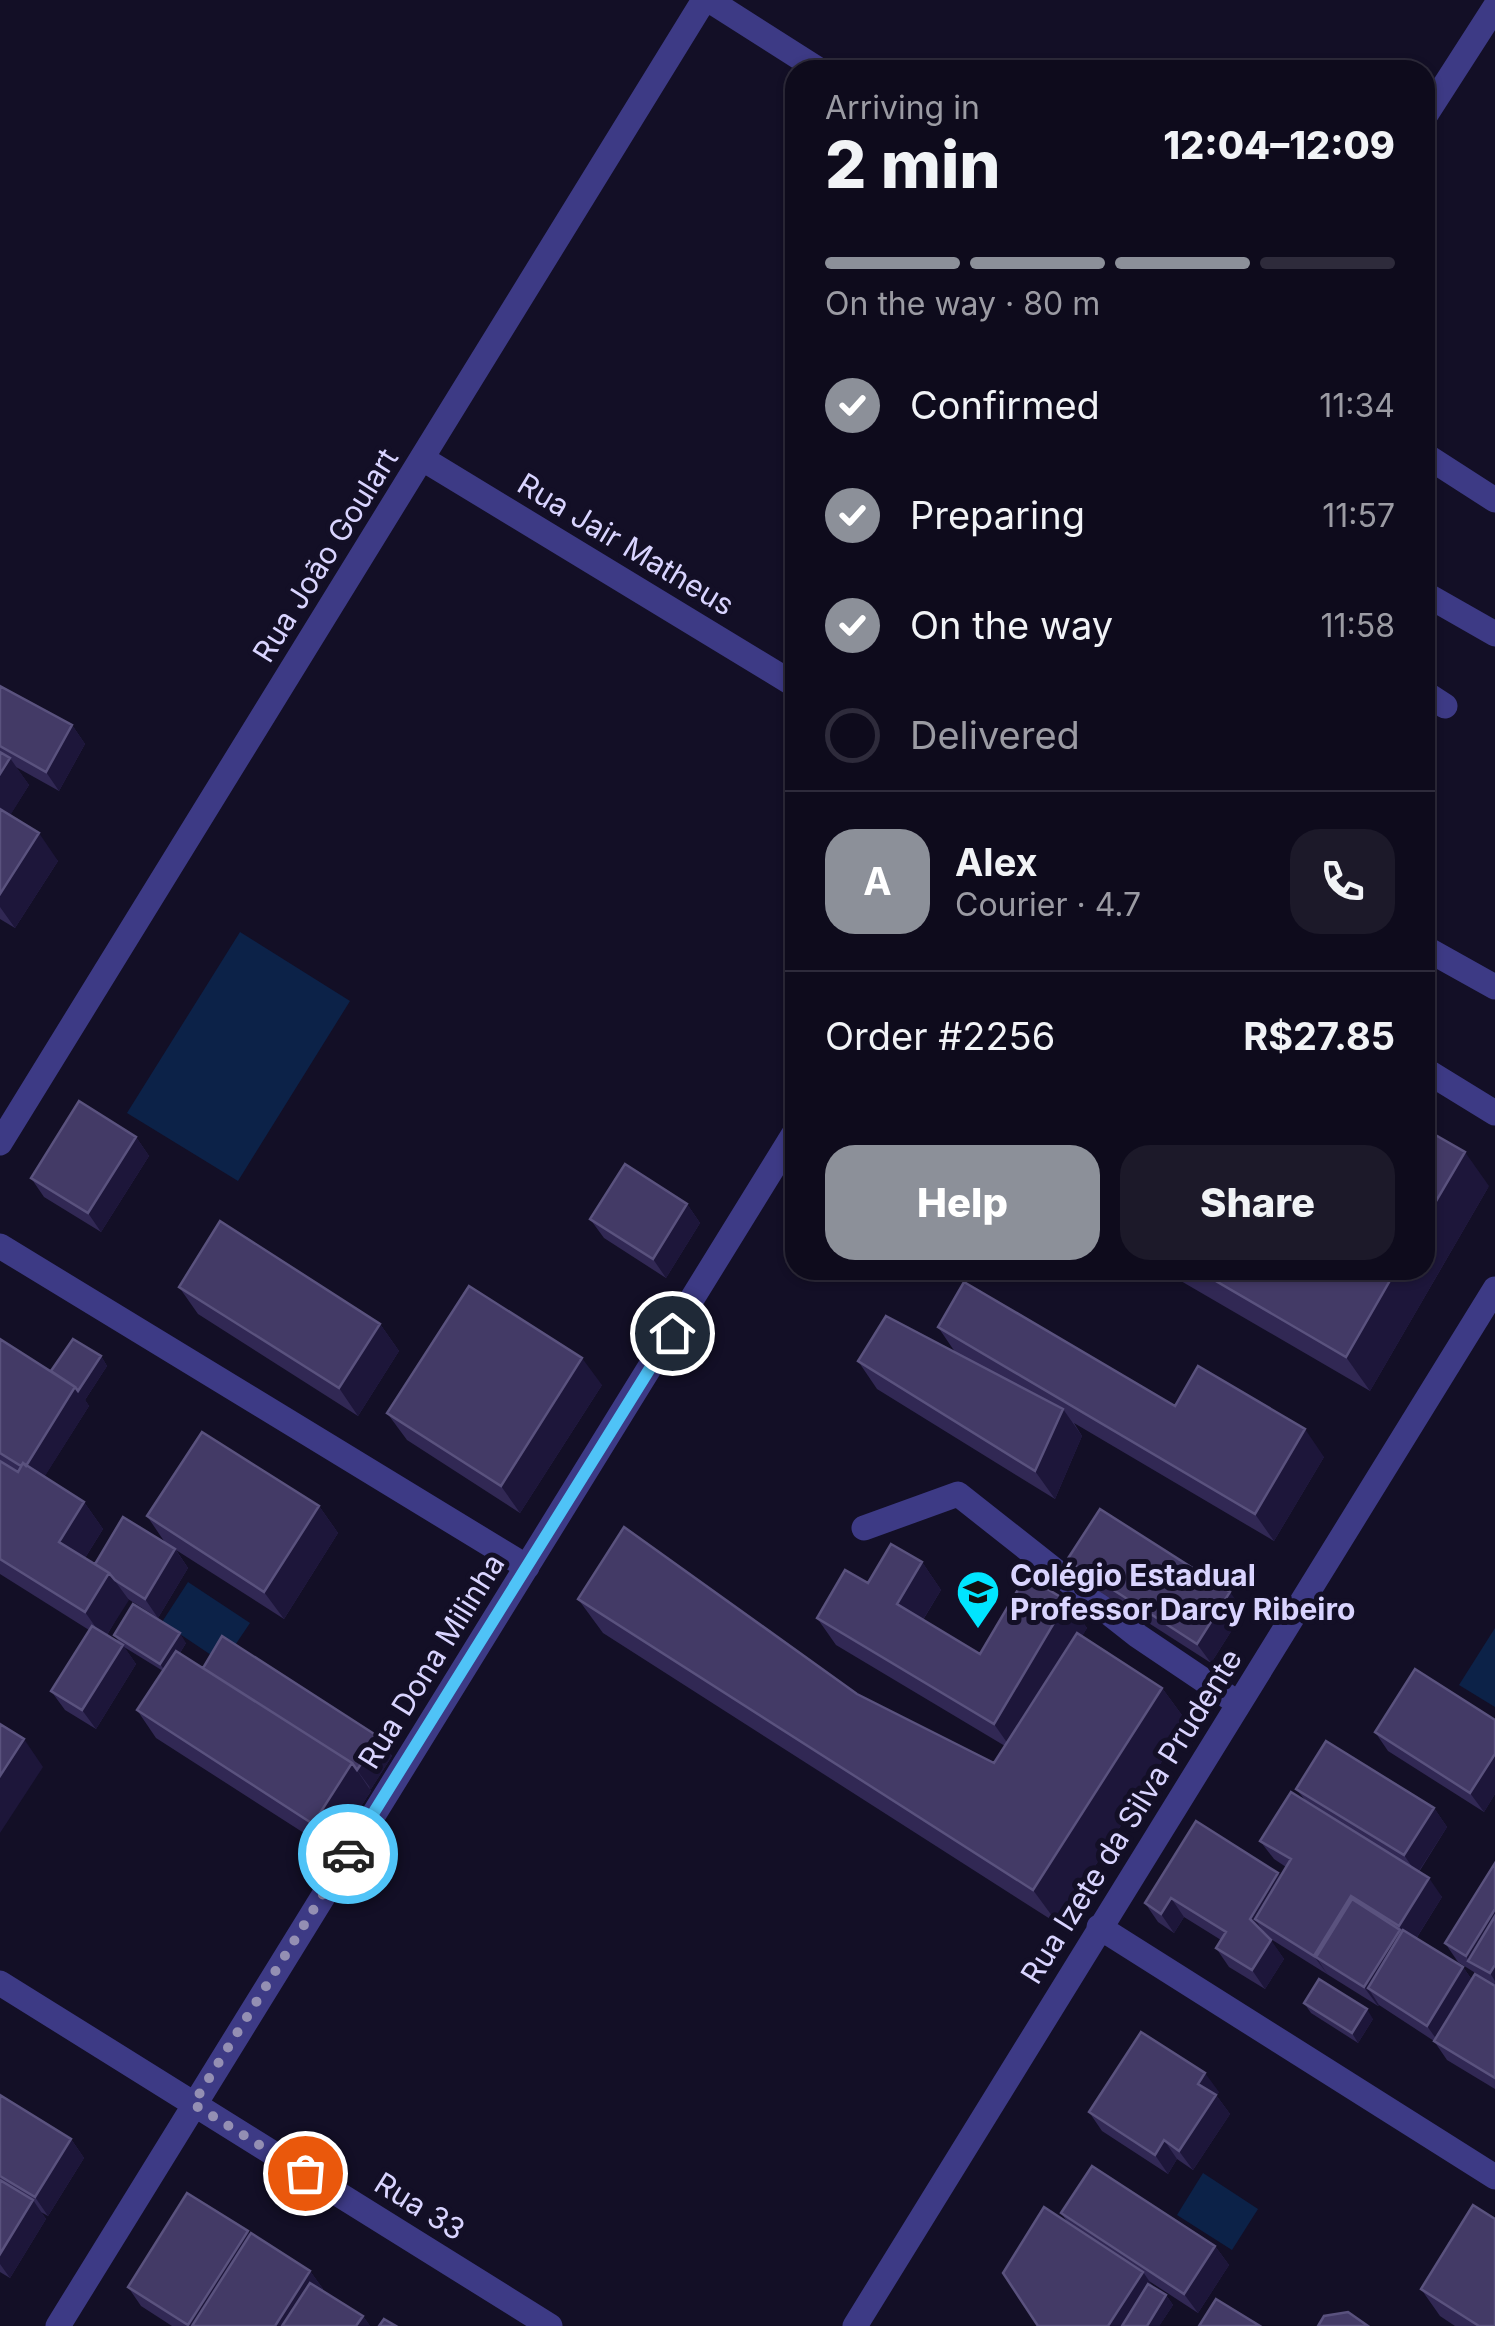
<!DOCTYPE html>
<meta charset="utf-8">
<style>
body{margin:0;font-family:Inter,sans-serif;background:#1c1929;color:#f1f3f6;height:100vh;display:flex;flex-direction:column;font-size:38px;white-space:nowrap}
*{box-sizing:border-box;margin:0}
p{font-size:32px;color:#9b9ba3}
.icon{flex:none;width:55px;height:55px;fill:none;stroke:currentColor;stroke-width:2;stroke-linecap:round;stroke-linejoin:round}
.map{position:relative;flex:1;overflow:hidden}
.details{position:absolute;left:785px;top:60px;width:650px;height:1220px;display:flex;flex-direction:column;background:#0e0b1c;border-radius:30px;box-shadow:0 2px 8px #0004,0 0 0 2px #2e2b3b}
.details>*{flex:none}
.pin{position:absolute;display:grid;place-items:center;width:85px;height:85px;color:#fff;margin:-42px;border:5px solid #fff;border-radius:50%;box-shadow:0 2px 10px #0007}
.courier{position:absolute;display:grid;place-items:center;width:100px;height:100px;margin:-50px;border:8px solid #4fc3f7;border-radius:50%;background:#fff;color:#222;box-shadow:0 2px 12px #0007}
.summary em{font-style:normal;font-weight:800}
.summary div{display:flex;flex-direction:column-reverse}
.summary{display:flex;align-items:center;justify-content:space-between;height:170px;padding:0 40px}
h1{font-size:65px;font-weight:800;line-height:75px}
.bar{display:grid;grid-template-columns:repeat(4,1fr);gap:15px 10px;align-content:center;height:120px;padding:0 40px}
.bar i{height:12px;border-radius:8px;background:#2e2b3b}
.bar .selected{background:#8c9099}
.bar p{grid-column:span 4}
.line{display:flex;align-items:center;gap:25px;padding:0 40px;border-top:2px solid #2e2b3b}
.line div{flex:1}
.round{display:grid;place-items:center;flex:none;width:105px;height:105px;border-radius:30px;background:#1c1929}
ol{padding:0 40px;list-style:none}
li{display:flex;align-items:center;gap:30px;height:110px}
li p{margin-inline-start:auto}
li .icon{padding:10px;border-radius:50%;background:#8c9099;color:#fff;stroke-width:4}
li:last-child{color:#9b9ba3}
li i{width:55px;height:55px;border:5px solid #2e2b3b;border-radius:50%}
.button{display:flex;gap:20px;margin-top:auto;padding:20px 40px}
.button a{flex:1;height:115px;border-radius:30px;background:#8c9099;color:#fff;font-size:40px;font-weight:800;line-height:115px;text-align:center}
.button a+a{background:#1c1929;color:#f1f3f6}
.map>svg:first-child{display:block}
</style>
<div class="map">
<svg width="1495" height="2326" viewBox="0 0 1495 2326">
<rect width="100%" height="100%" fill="#130f26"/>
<path fill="#0c2248" d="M240 932 350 1001 238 1181 127 1113Z
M188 1582 250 1623 223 1663 162 1622Z
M1495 1628V1707L1459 1685Z
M1203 2173 1258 2209 1232 2250 1177 2215Z"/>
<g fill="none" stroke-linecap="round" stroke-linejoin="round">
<path stroke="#3d3a85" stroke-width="25" d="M709 0 819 70
M1425 116 1495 7
M1425 455 1495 500
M423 459 795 685
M1425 594 1495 634
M1425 693 1445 706
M1425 948 1495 987
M1425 1070 1495 1113
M0 1143 704 0
M0 1246 527 1567
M864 1528 958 1494 1138 1636 1239 1704
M1099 1927 1495 2177
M0 1983 550 2326
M58 2326 795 1132
M855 2326 1495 1289"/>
</g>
<path fill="#312854" d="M0 686 72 725 85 744 59 791 16 767 29 785 10 815 58 861 15 928 0 919Z
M136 1137 149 1156 101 1232 44 1197 31 1178Z
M1489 1186 1370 1391 1162 1270H1425Z
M687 1204 700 1223 666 1278 604 1238 590 1219Z
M179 1287 380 1324 399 1351 358 1416 198 1314Z
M938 1327 1175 1406 1324 1457 1274 1541 1074 1423 1082 1436 1055 1499 877 1389 858 1361 955 1352Z
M0 1339 51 1371 101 1356 107 1366 85 1400 89 1406 44 1477 84 1502 103 1529 85 1558 95 1564 166 1544 147 1516 319 1506 338 1533 284 1619 176 1550 188 1568 158 1618 128 1599 107 1635 120 1643 114 1635 186 1643 180 1653 203 1668 379 1737 392 1756 371 1789 369 1787 371 1791 332 1851 156 1738 137 1710 163 1671 124 1647 136 1664 96 1729 65 1710 51 1691 89 1630 0 1574Z
M602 1385 520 1513 407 1440 387 1413Z
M1067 1560 1244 1611 1211 1663 1080 1579Z
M922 1562 941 1590 923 1620 980 1654 1067 1601 1087 1628 1082 1636 1162 1688 1187 1722 1058 1924 603 1633 578 1599 857 1694 994 1763 1005 1746 836 1645 817 1618 868 1583Z
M1495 1720V1794L1484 1812 1388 1751 1375 1732Z
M1296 1789 1434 1808 1447 1827 1419 1872 1442 1897 1416 1939 1463 1967 1472 1980 1477 1974 1458 1962 1445 1943 1495 1863V2089L1447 2060 1434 2041 1379 2005 1378 2006 1269 1938 1284 1959 1265 1989 1229 1967 1216 1948 1221 1940 1184 1917 1174 1933 1158 1922 1145 1903 1278 1873 1281 1876 1286 1867 1274 1859 1260 1841 1305 1800Z
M1304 2003 1373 2019 1358 2043 1311 2013Z
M1219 2092 1216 2095 1230 2114 1193 2170 1177 2159 1168 2174 1102 2131 1089 2112Z
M0 2095 71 2139 84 2158 48 2216 41 2212 46 2219 10 2278 0 2272Z
M1061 2213 1215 2246 1229 2265 1198 2313 1149 2281 1154 2288 1166 2295 1173 2305 1159 2326H1038L1068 2223Z
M250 2234 310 2271 323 2289 322 2291 363 2316 370 2326H172L141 2306 128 2287Z
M1421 2289 1495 2326H1455L1440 2316Z"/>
<path fill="#1d163a" d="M72 725 85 744 59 791 46 772Z
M10 758 29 785 3 827 0 822V774Z
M39 833 58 861 15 928 0 907V894Z
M136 1137 149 1156 101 1232 88 1213Z
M1465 1152 1489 1186 1370 1391 1346 1357 1396 1270H1425V1220Z
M687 1204 700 1223 666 1278 653 1259Z
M380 1324 399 1351 358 1416 339 1388Z
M101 1356 107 1366 85 1400 89 1406 38 1487 25 1468 75 1387Z
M582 1358 602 1385 520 1513 501 1486Z
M1063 1409 1082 1436 1055 1499 1035 1471Z
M1305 1429 1324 1457 1274 1541 1255 1514Z
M84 1502 103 1529 78 1569 59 1542Z
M319 1506 338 1533 284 1619 264 1592Z
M175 1549 188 1568 158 1618 145 1599Z
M922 1562 941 1590 916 1631 897 1604Z
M109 1573 129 1600 104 1639 85 1612Z
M1230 1592 1244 1611 1211 1663 1197 1644Z
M1067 1601 1087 1628 1013 1751 994 1724Z
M180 1633 186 1643 167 1674 160 1664Z
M123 1645 136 1664 96 1729 82 1710Z
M1162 1688 1187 1722 1058 1924 1033 1890Z
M379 1737 392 1756 371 1789 357 1770Z
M24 1739 43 1767 0 1833V1776Z
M1495 1754V1794L1484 1812 1470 1793Z
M352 1763 371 1791 332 1851 313 1824Z
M1434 1808 1447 1827 1417 1874 1404 1855Z
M1278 1873 1292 1892 1255 1919 1265 1934 1250 1919Z
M1429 1878 1442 1897 1412 1945 1399 1926Z
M1351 1896 1364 1915 1316 1957 1328 1975 1314 1956Z
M1171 1898 1184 1917 1174 1933 1161 1914Z
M1495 1909V1950L1469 1961 1466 1956Z
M1400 1930 1414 1949 1368 1988 1379 2005 1378 2006 1364 1987Z
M1271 1940 1284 1959 1265 1989 1252 1970Z
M1495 1965V1981L1490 1973Z
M1463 1967 1476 1986 1440 2044 1427 2026Z
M1367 2009 1373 2019 1358 2043 1352 2033Z
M1205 2073 1219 2092 1216 2095 1230 2114 1193 2170 1179 2151 1198 2084Z
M71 2139 84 2158 48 2216 35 2197Z
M1164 2140 1177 2159 1168 2174 1155 2155Z
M33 2200 46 2219 10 2278 0 2264V2254Z
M248 2231 261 2250 212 2326H188Z
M1215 2246 1229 2265 1198 2313 1184 2294Z
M310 2271 323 2289 300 2326H275Z
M1143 2272 1156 2291 1134 2326H1108Z
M1166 2295 1173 2305 1159 2326H1147Z
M363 2316 370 2326H356Z"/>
<path fill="#433a66" stroke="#5a527e" stroke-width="2.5" d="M0 686 72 725 46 772 0 746Z
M0 752 10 758 0 774Z
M0 809 39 833 0 894Z
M79 1101 136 1137 88 1213 31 1178Z
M1425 1129 1465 1152 1425 1220Z
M625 1164 687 1204 653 1259 590 1219Z
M220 1221 380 1324 339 1388 179 1287Z
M1197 1270H1396L1346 1357Z
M964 1282 1175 1406 1198 1366 1305 1429 1255 1514 938 1327Z
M469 1286 582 1358 501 1486 387 1413Z
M886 1316 1063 1409 1035 1471 858 1361Z
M0 1339 75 1387 26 1466 23 1463 21 1466 0 1453Z
M73 1339 101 1356 78 1391 75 1387 51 1371Z
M202 1432 319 1506 264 1592 147 1516Z
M0 1461 18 1472 23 1463 84 1502 59 1542 109 1573 85 1612 0 1559Z
M1100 1509 1230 1592 1197 1644 1067 1560Z
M123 1517 175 1549 145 1599 115 1580 109 1573 95 1564Z
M624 1527 857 1694 994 1763 1077 1633 1162 1688 1033 1890 578 1599Z
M891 1544 922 1562 897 1604 980 1654 1026 1576 1067 1601 994 1724 817 1618 845 1570 868 1583Z
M133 1604 180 1633 160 1664 114 1635Z
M92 1626 123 1645 82 1710 51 1691Z
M222 1636 379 1737 357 1770 352 1763 203 1668Z
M176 1651 352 1763 313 1824 137 1710Z
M1415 1669 1495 1720V1754L1470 1793 1375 1732Z
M0 1724 24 1739 0 1776Z
M1326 1741 1434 1808 1404 1855 1296 1789Z
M1291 1792 1429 1878 1399 1926 1351 1896 1314 1956 1255 1919 1291 1859 1260 1841Z
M1196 1821 1278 1873 1250 1919 1271 1940 1252 1970 1216 1948 1226 1932 1171 1898 1161 1914 1145 1903Z
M1495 1863V1909L1466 1956 1445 1943Z
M1352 1899 1400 1930 1364 1987 1316 1957Z
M1495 1916V1965L1490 1973 1468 1961Z
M1403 1930 1463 1967 1427 2026 1368 1988Z
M1475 1974 1495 1986V2078L1434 2041Z
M1319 1979 1367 2009 1352 2033 1304 2003Z
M1141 2032 1205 2073 1198 2084 1216 2095 1179 2151 1164 2140 1155 2155 1089 2112Z
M0 2095 71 2139 35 2197 0 2176Z
M1092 2166 1215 2246 1184 2294 1061 2213Z
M0 2180 33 2200 0 2254Z
M187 2193 248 2231 188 2325 128 2287Z
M1473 2205 1495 2219V2326H1479L1421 2289Z
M1044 2207 1143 2272 1108 2326H1038L1003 2273Z
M251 2233 310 2271 275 2326H192Z
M310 2283 363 2316 356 2326H282Z
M1148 2284 1166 2295 1147 2326H1122Z
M1216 2299 1260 2326H1199Z
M1348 2312 1368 2326H1318L1324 2316Z
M384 2319 396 2326H379Z"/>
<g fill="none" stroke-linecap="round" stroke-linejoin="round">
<path stroke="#948fb3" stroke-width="10" stroke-dasharray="0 18" d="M305 2173 193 2104 348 1854"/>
<path stroke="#4fc3f7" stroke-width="12" d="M348 1854 672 1333"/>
</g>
<defs>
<g id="school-pin" transform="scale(2.25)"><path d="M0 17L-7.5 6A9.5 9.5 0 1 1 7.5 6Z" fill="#00e5ff" stroke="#130f26"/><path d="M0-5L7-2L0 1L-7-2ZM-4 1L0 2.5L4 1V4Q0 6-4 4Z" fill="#111"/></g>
</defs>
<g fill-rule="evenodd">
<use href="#school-pin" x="978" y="1592"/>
</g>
<g text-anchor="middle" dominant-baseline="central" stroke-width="10" stroke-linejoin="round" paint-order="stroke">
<g font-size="30" fill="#d9d4ff" stroke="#130f26">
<text transform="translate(626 544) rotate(31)">Rua Jair Matheus</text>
<text transform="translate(325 555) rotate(-58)">Rua João Goulart</text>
<text transform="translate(431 1661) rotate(-58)">Rua Dona Milinha</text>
<text transform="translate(1131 1816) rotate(-58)">Rua Izete da Silva Prudente</text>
<text transform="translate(420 2206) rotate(32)">Rua 33</text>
</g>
<g font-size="30" font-weight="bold" fill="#d9d4ff" stroke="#130f26" text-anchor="start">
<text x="1010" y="1575">Colégio Estadual<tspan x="1010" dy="34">Professor Darcy Ribeiro</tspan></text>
</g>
</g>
</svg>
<div class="pin" style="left:305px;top:2173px;background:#ea580c"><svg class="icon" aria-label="bag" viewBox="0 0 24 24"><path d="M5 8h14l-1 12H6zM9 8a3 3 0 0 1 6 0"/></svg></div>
<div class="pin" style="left:672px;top:1333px;background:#1f2937"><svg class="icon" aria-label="home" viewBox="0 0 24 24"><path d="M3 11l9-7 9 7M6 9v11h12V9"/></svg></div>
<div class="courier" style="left:348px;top:1854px"><svg class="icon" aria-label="car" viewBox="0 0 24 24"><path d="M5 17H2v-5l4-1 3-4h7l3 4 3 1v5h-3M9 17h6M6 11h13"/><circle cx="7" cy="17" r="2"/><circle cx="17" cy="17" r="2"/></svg></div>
<section class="details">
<div class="summary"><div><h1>2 min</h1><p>Arriving in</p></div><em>12:04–12:09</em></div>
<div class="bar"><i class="selected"></i><i class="selected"></i><i class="selected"></i><i></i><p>On the way · 80 m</p></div>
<ol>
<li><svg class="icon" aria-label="check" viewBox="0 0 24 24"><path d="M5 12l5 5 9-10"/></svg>Confirmed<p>11:34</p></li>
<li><svg class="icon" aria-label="check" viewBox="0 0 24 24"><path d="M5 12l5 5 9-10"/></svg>Preparing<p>11:57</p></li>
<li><svg class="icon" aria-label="check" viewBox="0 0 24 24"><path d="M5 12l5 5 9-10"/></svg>On the way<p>11:58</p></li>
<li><i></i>Delivered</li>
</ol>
<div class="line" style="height:180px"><b class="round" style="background:#8c9099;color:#fff">A</b><div><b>Alex</b><p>Courier · 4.7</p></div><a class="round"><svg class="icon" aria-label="phone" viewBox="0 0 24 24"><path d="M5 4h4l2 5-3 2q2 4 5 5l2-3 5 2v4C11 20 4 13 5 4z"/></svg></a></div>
<div class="line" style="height:130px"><div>Order #2256</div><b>R$27.85</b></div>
<div class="button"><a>Help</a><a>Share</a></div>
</section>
</div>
